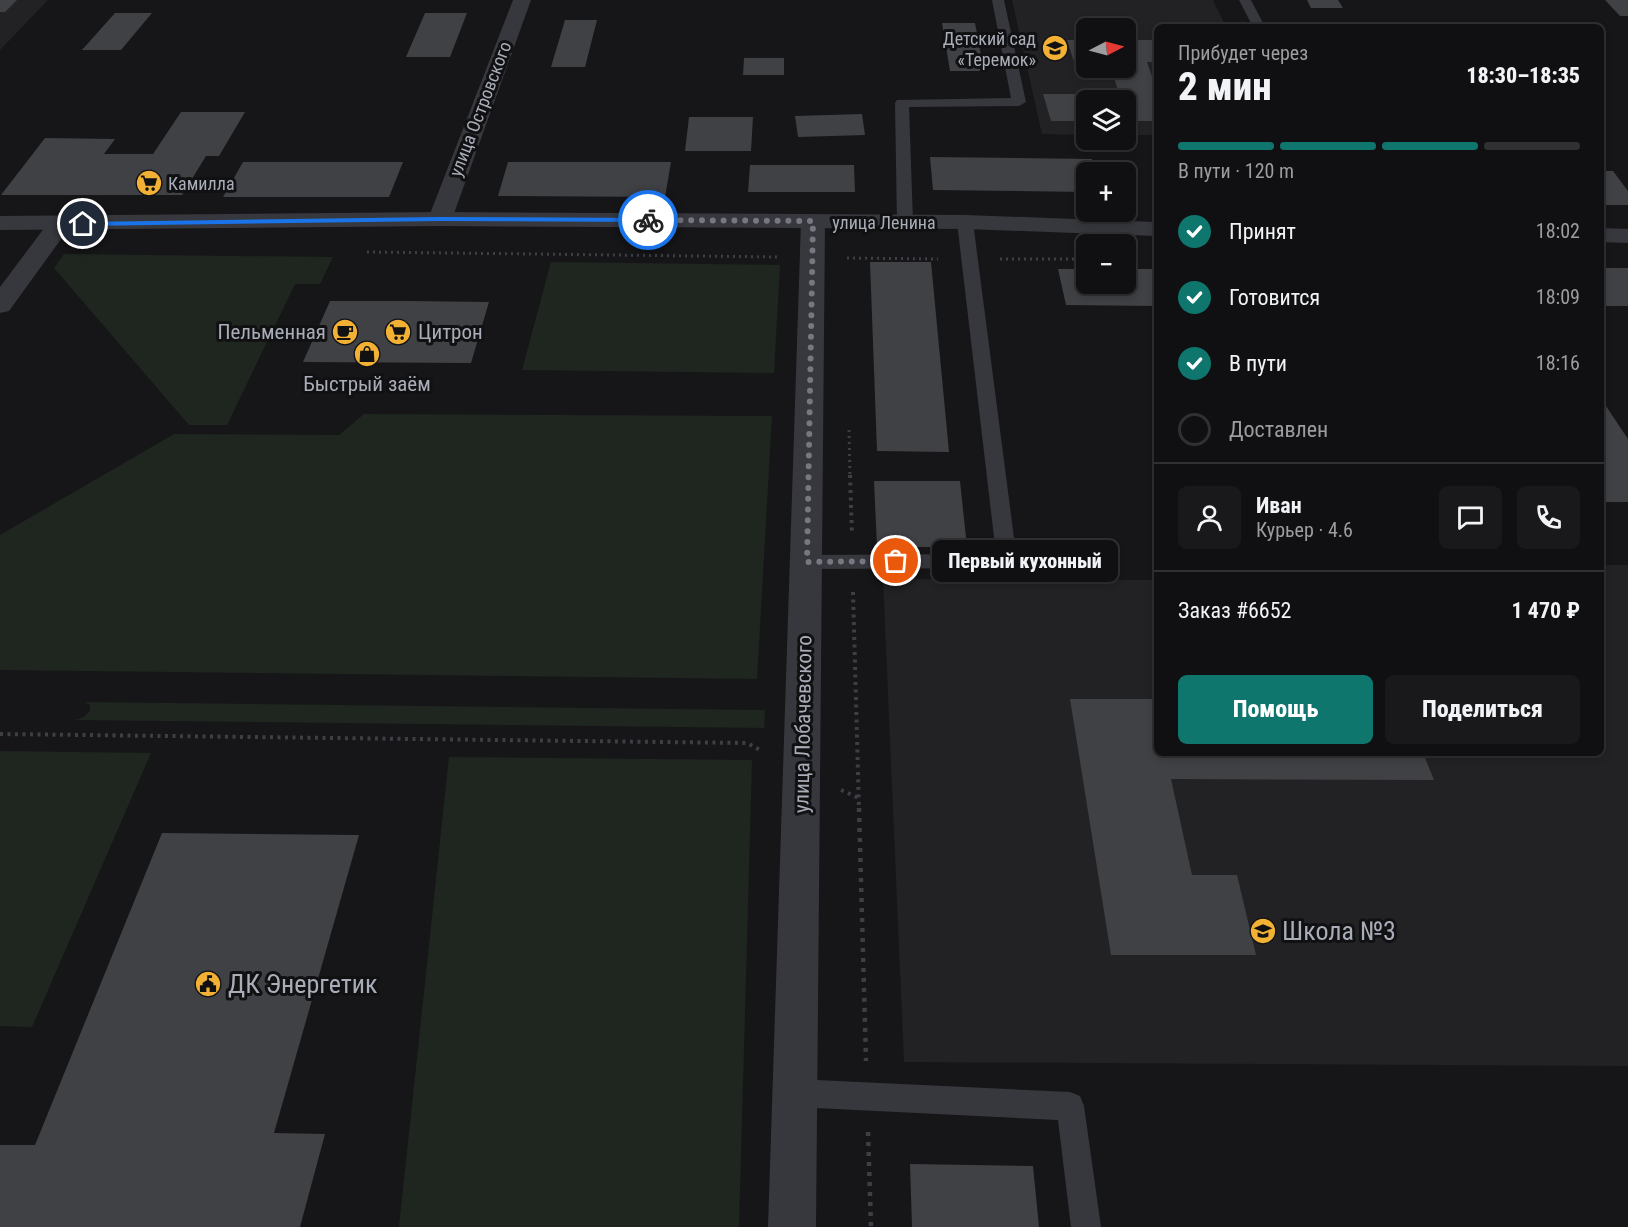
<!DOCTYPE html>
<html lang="ru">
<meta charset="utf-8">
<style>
body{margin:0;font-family:"Roboto Condensed",sans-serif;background:#19191b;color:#f1f3f6;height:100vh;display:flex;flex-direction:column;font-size:22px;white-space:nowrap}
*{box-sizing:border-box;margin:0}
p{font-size:20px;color:#9c9d9f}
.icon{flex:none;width:33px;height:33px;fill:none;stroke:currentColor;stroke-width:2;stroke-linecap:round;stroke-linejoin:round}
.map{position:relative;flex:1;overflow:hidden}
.side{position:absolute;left:1154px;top:24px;width:450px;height:732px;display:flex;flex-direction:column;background:#101012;border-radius:9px;box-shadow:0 3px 9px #0003,0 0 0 2px #303032}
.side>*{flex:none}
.needle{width:39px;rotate:84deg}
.controls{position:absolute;left:1076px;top:18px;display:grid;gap:12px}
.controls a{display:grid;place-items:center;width:60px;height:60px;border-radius:9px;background:#101012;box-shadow:0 3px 9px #0003,0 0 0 2px #303032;font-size:30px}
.pin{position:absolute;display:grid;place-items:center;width:51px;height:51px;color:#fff;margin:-26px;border:3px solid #fff;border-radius:50%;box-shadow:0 2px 6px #0007}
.courier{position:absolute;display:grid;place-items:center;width:60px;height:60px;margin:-30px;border:4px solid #1a73e8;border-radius:50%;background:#fff;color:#222;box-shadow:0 2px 8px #0007}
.bubble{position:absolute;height:42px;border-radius:9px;background:#101012;box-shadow:0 3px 9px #0003,0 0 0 2px #303032;font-size:20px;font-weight:800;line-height:42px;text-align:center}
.summary em{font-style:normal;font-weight:800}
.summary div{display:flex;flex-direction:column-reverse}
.summary{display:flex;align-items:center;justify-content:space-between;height:102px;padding:0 24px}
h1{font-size:39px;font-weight:800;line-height:45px}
.bar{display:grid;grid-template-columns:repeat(4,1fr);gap:9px 6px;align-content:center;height:72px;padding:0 24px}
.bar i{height:8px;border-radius:4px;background:#303032}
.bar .active{background:#0f766e}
.bar p{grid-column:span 4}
.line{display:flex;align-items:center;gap:15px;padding:0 24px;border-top:2px solid #303032}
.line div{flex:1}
.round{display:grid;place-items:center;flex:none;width:63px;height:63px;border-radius:9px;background:#19191b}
ol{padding:0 24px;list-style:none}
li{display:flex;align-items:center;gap:18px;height:66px}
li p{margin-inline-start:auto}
li .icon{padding:6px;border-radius:50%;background:#0f766e;color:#fff;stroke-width:4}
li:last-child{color:#9c9d9f}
li i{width:33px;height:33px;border:3px solid #303032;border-radius:50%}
.cta{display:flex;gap:12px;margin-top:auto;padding:12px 24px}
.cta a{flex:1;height:69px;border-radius:9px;background:#0f766e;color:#fff;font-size:24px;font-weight:800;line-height:69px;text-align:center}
.cta a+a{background:#19191b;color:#f1f3f6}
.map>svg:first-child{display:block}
</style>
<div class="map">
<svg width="1628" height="1227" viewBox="0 0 1628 1227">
<rect width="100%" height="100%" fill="#161618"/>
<path fill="#222225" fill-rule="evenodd" d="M0 0H48L0 50Z
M1012 0H1213L1226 27H1156V135H1125V100H1086V135L1042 134ZM1086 28H1125V68H1086Z
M1601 565H1628V1066L904 1062 883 579 1156 580V753H1600Z"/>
<path fill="#1e261f" d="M64 254 333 257 320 284H295L227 425H189L54 268Z
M551 262 780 265 774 373 522 370Z
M364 414 772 416 757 679 0 670V535L174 434 339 435Z
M84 702 765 710 764 728 75 720 84 717 90 711V705Z
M0 751 151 753 32 1027 0 1026Z
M449 757 752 760 739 1227H399Z"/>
<path fill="#404145" d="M0 0H17L5 12H0Z
M1307 0H1338L1343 8H1311Z
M1605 0H1628V16H1620Z
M115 13H152L121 50H82Z
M425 13H467L450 57H406Z
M565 20H597L585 67H551Z
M942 23H975L984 71H950Z
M1067 40H1086V62H1074Z
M1125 40H1156V62H1147L1156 88V121H1125V100H1086V121H1051L1043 94H1119L1111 68H1125Z
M744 58H784V75H743Z
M181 112H245L219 156H206L182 195H1L45 138 115 139 104 154H153Z
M862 114 865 135 798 137 795 116Z
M689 117H753L751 151H685Z
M930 157 1092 159 1096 172H1086V192L933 190Z
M243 162H403L389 197H223Z
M508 162H671L665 197 498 196Z
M750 165H854L855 192H748Z
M1600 171H1613L1628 191V205H1600Z
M870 262H931L949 452 877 451Z
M1600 268H1628V306H1600Z
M1058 269H1086V284H1125V269H1156V306L1066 305Z
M330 301H408L489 302 471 363 303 362Z
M1600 397 1628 439V502H1600Z
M874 481H960L967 547H877Z
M1070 699H1156V753H1423L1434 780 1171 779 1192 875H1237L1256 955H1111Z
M162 833 359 835 274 1133 325 1134 300 1227H0V1145H35Z
M910 1164 1033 1166 1039 1227H912Z"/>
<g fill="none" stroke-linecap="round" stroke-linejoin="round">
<path stroke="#3d3f44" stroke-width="3" stroke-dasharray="2 4" stroke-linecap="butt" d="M367 252 779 257
M847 258 938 259
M1000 259H1086
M849 430 850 477"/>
<path stroke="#3d3f44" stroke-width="4" stroke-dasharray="3 4.5" stroke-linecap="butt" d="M850 475 852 534
M853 592 859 810
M0 734 747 743 762 751
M841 790 859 798"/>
<path stroke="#3d3f44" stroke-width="4.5" stroke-dasharray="4 6" stroke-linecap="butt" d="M859 808 866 1061
M868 1132 871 1227"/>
<path fill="#37383d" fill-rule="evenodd" d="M992 0H1004L1026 102 1019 106 909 107 913 222 910 225H900L897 222 895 103 897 100 1011 98Z
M1239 0H1251L1265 27H1253Z
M965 217 973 222 1017 561 1014 566 1007 568 807 569 800 567 797 562 800 557 807 555 996 554 957 222Z
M795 1079 1070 1092 1080 1096 1084 1106 1101 1227H1071L1058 1120 795 1107 785 1103 781 1093 785 1083Z"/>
<path fill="#37383d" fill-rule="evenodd" d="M513 0H531L452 219 448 224 440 226 432 224 428 219Z
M813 214 821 216 825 221 816 1227H768L801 221 805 216Z
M60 217 69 219 72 224 9 311 0 313V287L51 219Z"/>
<path fill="#37383d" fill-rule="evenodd" d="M440 212 965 215 1156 222V236L965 229 440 226 0 230V216Z
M1600 228 1628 229V243L1600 242Z"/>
</g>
<path fill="#1a73e8" d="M440 217 648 218 651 220 648 222 440 221 83 226 80 224 83 222Z"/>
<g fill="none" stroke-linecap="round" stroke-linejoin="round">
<path stroke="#757880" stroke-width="6" stroke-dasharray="0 10.8" d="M648 220 813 221 807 562 896 561"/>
</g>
<defs>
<g id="school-disc" transform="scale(1.35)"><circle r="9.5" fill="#f2b134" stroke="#111113"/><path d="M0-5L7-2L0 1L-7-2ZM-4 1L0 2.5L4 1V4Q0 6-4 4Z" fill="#111"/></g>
<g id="supermarket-disc" transform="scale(1.35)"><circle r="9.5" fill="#f2b134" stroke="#111113"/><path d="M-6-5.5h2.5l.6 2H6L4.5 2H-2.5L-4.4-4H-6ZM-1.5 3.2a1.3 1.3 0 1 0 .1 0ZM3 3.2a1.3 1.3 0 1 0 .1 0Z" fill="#111"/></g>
<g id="cafe-disc" transform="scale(1.35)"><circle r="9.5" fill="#f2b134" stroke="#111113"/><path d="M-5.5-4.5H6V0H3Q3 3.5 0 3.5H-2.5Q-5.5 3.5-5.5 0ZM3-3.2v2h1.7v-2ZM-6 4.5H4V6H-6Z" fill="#111"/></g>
<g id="shop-disc" transform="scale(1.35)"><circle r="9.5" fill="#f2b134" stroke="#111113"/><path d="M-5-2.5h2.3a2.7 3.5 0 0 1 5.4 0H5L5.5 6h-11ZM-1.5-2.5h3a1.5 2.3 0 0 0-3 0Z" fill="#111"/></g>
<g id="civic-disc" transform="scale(1.35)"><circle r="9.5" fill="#f2b134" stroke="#111113"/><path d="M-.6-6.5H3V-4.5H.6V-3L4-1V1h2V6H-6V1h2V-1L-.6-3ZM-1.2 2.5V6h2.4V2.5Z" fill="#111"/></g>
</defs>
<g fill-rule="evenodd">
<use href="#school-disc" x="1055" y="48"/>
<use href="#supermarket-disc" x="149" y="183"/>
<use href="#cafe-disc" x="345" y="332"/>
<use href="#supermarket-disc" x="398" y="332"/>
<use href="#shop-disc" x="367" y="354"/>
<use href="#school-disc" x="1263" y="931"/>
<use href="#civic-disc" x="208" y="984"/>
</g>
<g text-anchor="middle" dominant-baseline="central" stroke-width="6" stroke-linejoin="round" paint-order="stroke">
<g font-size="18" fill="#a8adb8" stroke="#111113" text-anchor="end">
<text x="1036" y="38">Детский сад<tspan x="1036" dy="21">«Теремок»</tspan></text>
<text x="168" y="183" text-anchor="start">Камилла</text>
</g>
<g font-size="18" fill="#a8adb8" stroke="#111113">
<text transform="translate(480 109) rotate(-69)">улица Островского</text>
<text x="884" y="222">улица Ленина</text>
</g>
<g font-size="21" fill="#a8adb8" stroke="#111113" text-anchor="end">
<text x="326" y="332">Пельменная</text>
<text x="418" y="332" text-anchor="start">Цитрон</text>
<text x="367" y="384" text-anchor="middle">Быстрый заём</text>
</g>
<g font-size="21" fill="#a8adb8" stroke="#111113">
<text transform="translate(803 724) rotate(-89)">улица Лобачевского</text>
</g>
<g font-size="26" fill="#a8adb8" stroke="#111113" text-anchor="start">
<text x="1282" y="931">Школа №3</text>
<text x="228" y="984">ДК Энергетик</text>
</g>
</g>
</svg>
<div class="controls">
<a><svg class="needle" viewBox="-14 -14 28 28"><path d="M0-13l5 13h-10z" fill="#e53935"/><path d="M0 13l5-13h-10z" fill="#9c9d9f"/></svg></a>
<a><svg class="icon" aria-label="layers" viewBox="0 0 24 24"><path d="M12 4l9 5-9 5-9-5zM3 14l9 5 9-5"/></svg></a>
<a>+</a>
<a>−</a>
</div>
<div class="pin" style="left:896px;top:561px;background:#ea580c"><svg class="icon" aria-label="bag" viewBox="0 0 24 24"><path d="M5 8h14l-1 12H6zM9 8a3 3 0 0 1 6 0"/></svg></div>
<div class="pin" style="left:83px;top:224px;background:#1f2937"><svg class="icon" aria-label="home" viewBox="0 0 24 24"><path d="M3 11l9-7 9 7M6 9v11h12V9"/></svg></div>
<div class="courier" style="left:648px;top:220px"><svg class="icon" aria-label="bike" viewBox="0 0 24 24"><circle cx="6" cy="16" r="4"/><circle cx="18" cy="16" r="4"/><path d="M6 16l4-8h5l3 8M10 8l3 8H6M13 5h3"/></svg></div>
<div class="bubble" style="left:932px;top:540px;width:186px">Первый кухонный</div>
<section class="side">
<div class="summary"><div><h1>2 мин</h1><p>Прибудет через</p></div><em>18:30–18:35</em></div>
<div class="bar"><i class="active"></i><i class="active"></i><i class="active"></i><i></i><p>В пути · 120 m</p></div>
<ol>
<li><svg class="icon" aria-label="check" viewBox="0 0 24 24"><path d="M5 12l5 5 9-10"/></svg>Принят<p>18:02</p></li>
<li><svg class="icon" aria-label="check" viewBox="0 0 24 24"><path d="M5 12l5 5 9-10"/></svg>Готовится<p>18:09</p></li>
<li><svg class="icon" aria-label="check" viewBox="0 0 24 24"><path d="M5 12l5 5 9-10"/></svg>В пути<p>18:16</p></li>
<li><i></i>Доставлен</li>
</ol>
<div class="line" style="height:108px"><a class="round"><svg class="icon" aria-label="person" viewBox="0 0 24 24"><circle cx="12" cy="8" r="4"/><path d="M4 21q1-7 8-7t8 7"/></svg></a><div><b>Иван</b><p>Курьер · 4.6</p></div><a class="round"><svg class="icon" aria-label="chat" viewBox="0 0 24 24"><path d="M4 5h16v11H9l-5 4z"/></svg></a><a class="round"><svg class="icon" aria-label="phone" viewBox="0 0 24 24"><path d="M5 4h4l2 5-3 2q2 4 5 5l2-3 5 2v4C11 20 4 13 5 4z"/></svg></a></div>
<div class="line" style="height:78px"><div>Заказ #6652</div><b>1 470 ₽</b></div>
<div class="cta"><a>Помощь</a><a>Поделиться</a></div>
</section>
</div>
